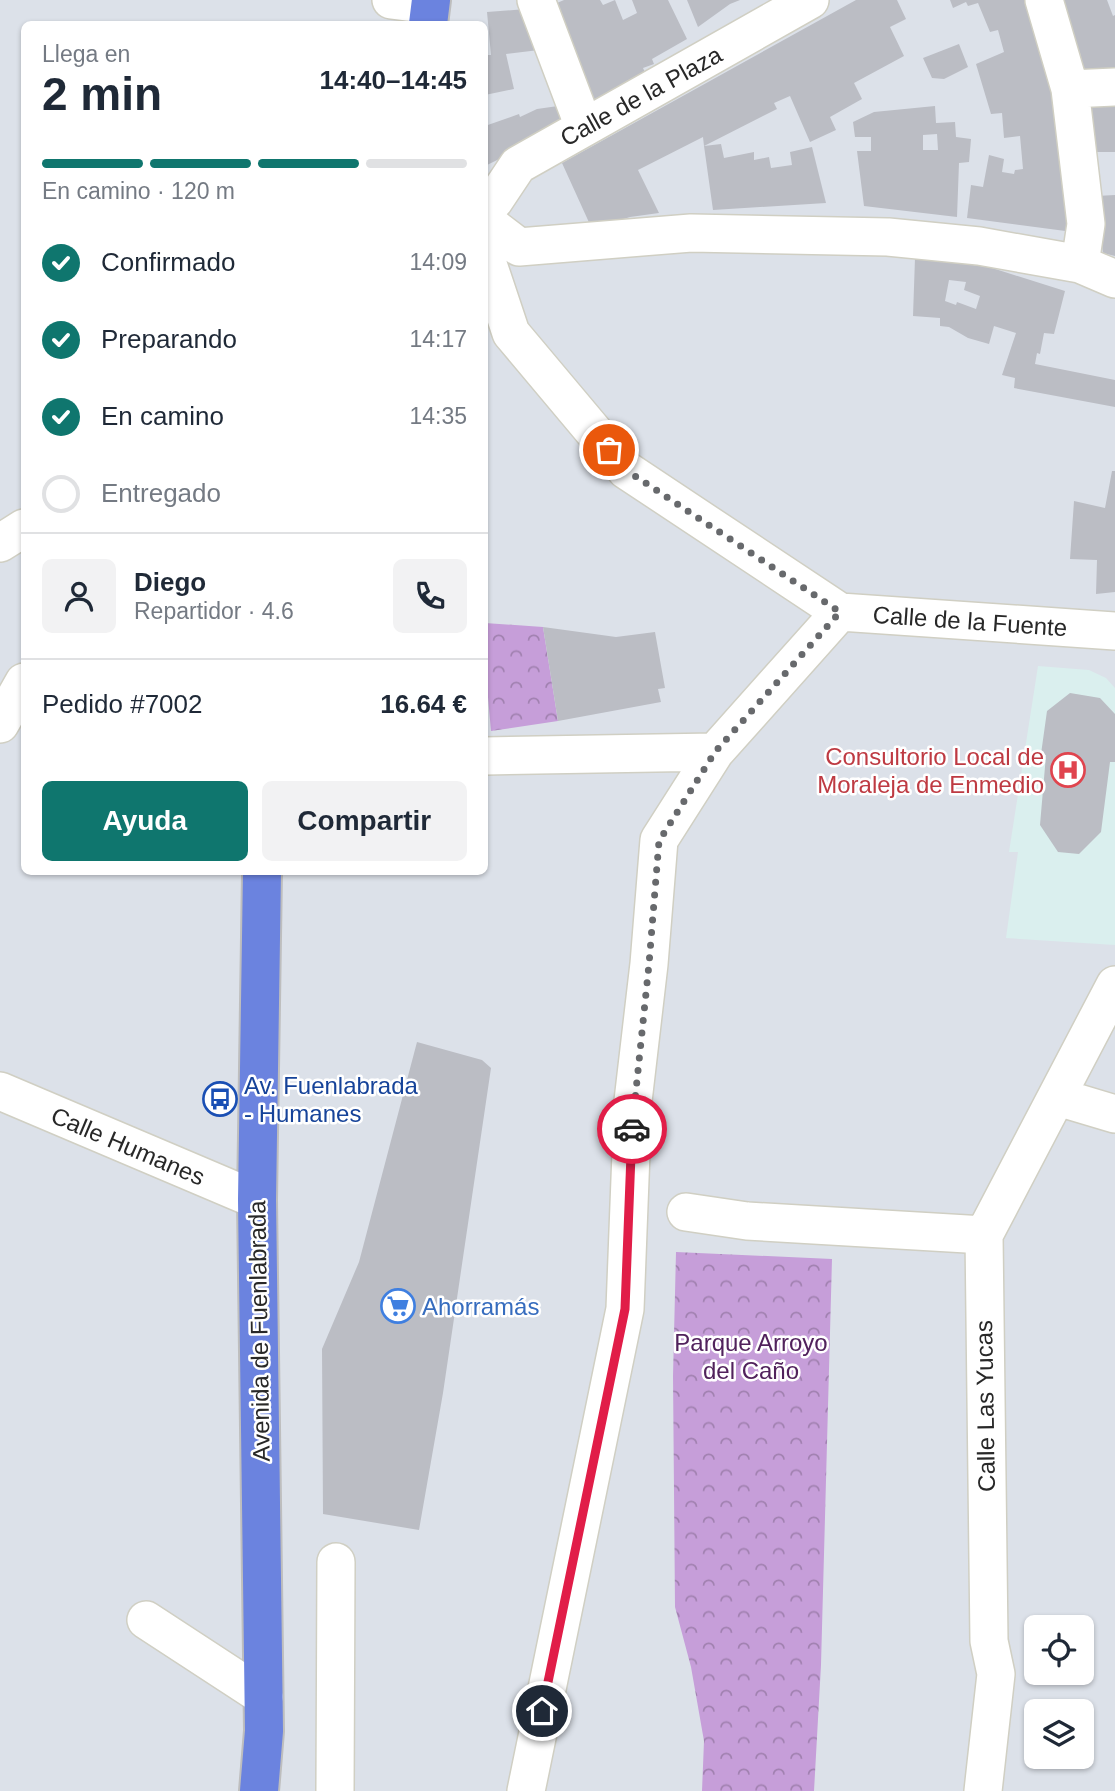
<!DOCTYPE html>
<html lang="es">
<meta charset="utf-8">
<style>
body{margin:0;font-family:Helvetica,sans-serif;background:#f2f2f3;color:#1f2937;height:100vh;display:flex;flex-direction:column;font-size:26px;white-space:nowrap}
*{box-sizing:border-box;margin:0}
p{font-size:23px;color:#747a83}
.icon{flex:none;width:38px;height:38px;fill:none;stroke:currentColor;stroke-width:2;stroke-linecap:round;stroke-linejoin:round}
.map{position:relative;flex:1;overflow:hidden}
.drawer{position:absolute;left:21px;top:21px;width:467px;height:854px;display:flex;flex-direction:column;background:#fff;border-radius:10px;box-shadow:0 2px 5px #0004}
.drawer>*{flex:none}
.buttons{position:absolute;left:1024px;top:1615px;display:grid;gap:14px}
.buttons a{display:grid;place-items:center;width:70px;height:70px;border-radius:10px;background:#fff;box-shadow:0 2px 5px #0004;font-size:35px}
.pin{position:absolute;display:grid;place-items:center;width:60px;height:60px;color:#fff;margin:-30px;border:4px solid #fff;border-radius:50%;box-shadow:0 2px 7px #0007}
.courier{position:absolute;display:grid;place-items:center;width:70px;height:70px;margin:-35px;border:5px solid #e11d48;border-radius:50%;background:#fff;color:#222;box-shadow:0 2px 9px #0007}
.head em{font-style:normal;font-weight:600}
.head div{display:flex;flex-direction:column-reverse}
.head{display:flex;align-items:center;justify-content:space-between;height:119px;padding:0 21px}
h1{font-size:46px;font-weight:600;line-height:52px}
.bar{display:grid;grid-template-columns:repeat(4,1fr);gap:10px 7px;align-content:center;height:84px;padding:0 21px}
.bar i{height:9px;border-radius:5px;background:#e0e1e3}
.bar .on{background:#0f766e}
.bar p{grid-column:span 4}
.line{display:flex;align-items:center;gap:18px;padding:0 21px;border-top:2px solid #e0e1e3}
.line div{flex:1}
.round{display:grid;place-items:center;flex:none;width:74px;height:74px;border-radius:10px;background:#f2f2f3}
ol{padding:0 21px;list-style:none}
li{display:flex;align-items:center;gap:21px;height:77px}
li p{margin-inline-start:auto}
li .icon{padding:7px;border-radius:50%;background:#0f766e;color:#fff;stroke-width:4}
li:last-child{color:#747a83}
li i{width:38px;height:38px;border:4px solid #e0e1e3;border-radius:50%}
.cta{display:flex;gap:14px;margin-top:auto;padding:14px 21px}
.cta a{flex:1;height:80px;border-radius:10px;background:#0f766e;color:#fff;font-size:28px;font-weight:600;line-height:80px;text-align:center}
.cta a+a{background:#f2f2f3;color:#1f2937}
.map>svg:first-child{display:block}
</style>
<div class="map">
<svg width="1115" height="1791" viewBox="0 0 1115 1791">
<defs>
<pattern id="park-crowns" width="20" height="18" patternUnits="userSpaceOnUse" patternTransform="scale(1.75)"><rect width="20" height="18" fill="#c69ed9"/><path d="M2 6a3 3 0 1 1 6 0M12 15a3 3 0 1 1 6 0" fill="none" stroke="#a181b0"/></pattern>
</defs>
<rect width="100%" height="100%" fill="#dce1e9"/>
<path fill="#daefee" d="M1038 666 1089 670 1106 678 1115 688V945L1006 938 1018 852H1009Z"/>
<path fill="url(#park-crowns)" d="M485 623 543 627 558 721 491 731 485 663Z
M676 1252 832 1259 821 1665 814 1791H702L704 1741 691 1667 675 1607 673 1376Z"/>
<path fill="#bbbdc4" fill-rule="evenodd" d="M564 0H600L603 5 615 0 623 20 637 13 632 0H668L687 39 652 59 654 64 643 68 648 79 584 116 550 6Z
M687 0H740L730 4 698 27Z
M856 0H897L906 19 890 27 904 56 854 83 862 99 830 117 836 130 810 142 790 96 774 103 777 109 708 144 704 146 703 137 638 170 659 213 630 217 592 229 562 163Z
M950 0H1030L1060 103 1073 232 967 218 971 185 983 187 989 155 1004 159 1002 172 1014 174 1015 170 1023 169 1020 136 1004 138 1002 113 991 114 976 64 1004 52 998 30 990 32 978 3 968 6 966 2 953 8Z
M1059 0H1107L1113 16 1115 15V80H1085L1080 53 1073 54Z
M526 9 539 50 506 54 514 89 485 95V55H491L487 12Z
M959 44 968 67 944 79 932 78 923 58Z
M1115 98V152H1091L1089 102Z
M558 106 565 127 485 166V126L519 114 520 117 537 109Z
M935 106 936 123 955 122 956 137 971 139 969 162 959 163 957 217 864 206 857 151H871V137H855L853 122 874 112ZM937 134 938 150H923V135Z
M721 144 724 158 754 152V160L769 157 771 168 792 165 790 152 812 147 826 203 713 210 704 146Z
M1115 195V256L1103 253 1096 196Z
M915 258 989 267 1065 291 1054 334 1044 333 1040 354 1037 353 1035 364 1115 380V407L1014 388 1015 378 1002 375 1016 333 994 326 989 344 968 338 949 327 940 326V318L913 316ZM949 280 966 282 964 290 980 296 976 309 957 302 956 305 945 301Z
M1112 471H1115V592L1096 594 1097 560 1070 559 1074 501 1105 508Z
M543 627 616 637 655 632 665 688 658 689 661 702 558 721Z
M1070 693 1100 698 1115 714V762H1110L1101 832 1079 854 1058 852 1040 825 1046 755 1041 754 1047 711Z
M417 1042 482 1060 491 1068 443 1393 419 1530 323 1514 322 1349 359 1262Z"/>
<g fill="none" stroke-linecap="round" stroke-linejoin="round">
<g stroke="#d0cfc3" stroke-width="40">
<path id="minor" d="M391 0 430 5
M536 0 584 127
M1044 0 1070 89 1086 224 1080 264
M1070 89 1115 87
M485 205 494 201 518 165 810 0
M485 221 519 247 691 233 888 237 979 246 1080 264 1115 279
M485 255 511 333 626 470 840 612 1115 631
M0 543 24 528
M0 724 24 682
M485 756 715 752
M0 1091 257 1200
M1058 1097 1115 1114
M686 1212 747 1221 984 1235
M146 1620 264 1697
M335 1791 336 1562
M526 1791 625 1309 633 1101 649 964 659 840 715 752 840 612
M983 1791 996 1674 989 1641 984 1235 1115 985"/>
</g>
<g stroke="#bebebe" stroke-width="42">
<path id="major" d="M428 24 431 0
M259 1791 264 1731 257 1200 262 872"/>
</g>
<use href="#minor" stroke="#fff" stroke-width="37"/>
<use href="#major" stroke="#6b83df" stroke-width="38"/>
</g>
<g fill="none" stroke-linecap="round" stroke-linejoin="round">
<path stroke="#67696c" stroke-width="7" stroke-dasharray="0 12.6" d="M609 450 626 470 840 612 715 752 659 841 649 964 632 1129"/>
<path stroke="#e11d48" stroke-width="9" d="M542 1711 625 1309 632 1129"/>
</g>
<defs>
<g id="hospital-ring" transform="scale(1.75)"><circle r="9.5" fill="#fff" stroke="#e0444e" stroke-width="1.5"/><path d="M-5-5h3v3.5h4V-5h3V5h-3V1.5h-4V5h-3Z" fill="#e0444e"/></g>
<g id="bus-ring" transform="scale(1.75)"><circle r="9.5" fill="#fff" stroke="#1a4fb4" stroke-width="1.5"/><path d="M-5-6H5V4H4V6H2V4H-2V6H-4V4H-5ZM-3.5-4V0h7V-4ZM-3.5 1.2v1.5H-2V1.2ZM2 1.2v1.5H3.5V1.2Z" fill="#1a4fb4"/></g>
<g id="supermarket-ring" transform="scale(1.75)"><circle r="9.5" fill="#fff" stroke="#3f7fe0" stroke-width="1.5"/><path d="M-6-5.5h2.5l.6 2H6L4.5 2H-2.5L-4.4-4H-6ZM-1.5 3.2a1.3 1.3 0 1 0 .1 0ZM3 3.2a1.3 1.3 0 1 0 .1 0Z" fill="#3f7fe0"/></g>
</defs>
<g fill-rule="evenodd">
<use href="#hospital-ring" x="1068" y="770"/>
<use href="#bus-ring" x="220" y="1099"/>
<use href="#supermarket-ring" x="398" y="1306"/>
</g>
<g text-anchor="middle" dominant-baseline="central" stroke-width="5" stroke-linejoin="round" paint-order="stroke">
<g font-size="24" fill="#282828" stroke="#fff">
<text transform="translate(641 96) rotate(-29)">Calle de la Plaza</text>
<text transform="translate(970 621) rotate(4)">Calle de la Fuente</text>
<text transform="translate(128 1146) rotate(23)">Calle Humanes</text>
<text transform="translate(259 1331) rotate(-91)">Avenida de Fuenlabrada</text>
<text transform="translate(985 1406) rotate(-91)">Calle Las Yucas</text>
</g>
<g font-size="24" fill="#be3a42" stroke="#fff" text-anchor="end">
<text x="1044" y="756">Consultorio Local de<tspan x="1044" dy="28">Moraleja de Enmedio</tspan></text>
</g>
<g font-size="24" fill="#164399" stroke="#fff" text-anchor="start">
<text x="244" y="1085">Av. Fuenlabrada<tspan x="244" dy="28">- Humanes</tspan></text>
</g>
<g font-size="24" fill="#366cbe" stroke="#fff" text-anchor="start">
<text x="422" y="1306">Ahorramás</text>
</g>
<g font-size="24" fill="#51225c" stroke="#fff">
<text x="751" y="1342">Parque Arroyo<tspan x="751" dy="28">del Caño</tspan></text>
</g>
</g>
</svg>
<div class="buttons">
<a><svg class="icon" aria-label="locate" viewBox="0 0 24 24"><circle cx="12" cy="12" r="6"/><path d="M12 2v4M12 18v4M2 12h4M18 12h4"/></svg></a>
<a><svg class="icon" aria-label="layers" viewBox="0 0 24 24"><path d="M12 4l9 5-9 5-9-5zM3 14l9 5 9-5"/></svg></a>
</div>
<div class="pin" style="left:609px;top:450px;background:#ea580c"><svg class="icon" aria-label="bag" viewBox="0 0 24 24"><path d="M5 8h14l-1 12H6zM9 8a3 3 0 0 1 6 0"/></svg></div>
<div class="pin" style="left:542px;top:1711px;background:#1f2937"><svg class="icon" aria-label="home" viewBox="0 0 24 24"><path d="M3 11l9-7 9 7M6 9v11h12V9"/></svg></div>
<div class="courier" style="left:632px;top:1129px"><svg class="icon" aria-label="car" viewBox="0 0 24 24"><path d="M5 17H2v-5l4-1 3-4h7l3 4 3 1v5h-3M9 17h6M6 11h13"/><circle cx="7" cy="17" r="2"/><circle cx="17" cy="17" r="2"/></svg></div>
<section class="drawer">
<div class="head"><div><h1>2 min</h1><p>Llega en</p></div><em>14:40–14:45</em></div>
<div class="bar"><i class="on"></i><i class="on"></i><i class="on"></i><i></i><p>En camino · 120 m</p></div>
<ol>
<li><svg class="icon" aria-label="check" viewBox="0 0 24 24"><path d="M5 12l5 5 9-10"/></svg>Confirmado<p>14:09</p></li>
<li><svg class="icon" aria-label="check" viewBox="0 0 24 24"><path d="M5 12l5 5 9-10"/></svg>Preparando<p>14:17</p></li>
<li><svg class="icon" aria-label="check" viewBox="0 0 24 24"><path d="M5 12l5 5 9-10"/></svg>En camino<p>14:35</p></li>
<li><i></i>Entregado</li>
</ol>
<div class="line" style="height:126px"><a class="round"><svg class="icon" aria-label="person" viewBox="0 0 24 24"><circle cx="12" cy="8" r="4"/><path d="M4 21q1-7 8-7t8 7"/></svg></a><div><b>Diego</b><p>Repartidor · 4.6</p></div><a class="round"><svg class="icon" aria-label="phone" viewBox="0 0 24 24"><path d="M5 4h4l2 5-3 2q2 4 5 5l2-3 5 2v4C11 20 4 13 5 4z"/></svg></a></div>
<div class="line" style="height:91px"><div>Pedido #7002</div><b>16.64 €</b></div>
<div class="cta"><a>Ayuda</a><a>Compartir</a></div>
</section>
</div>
